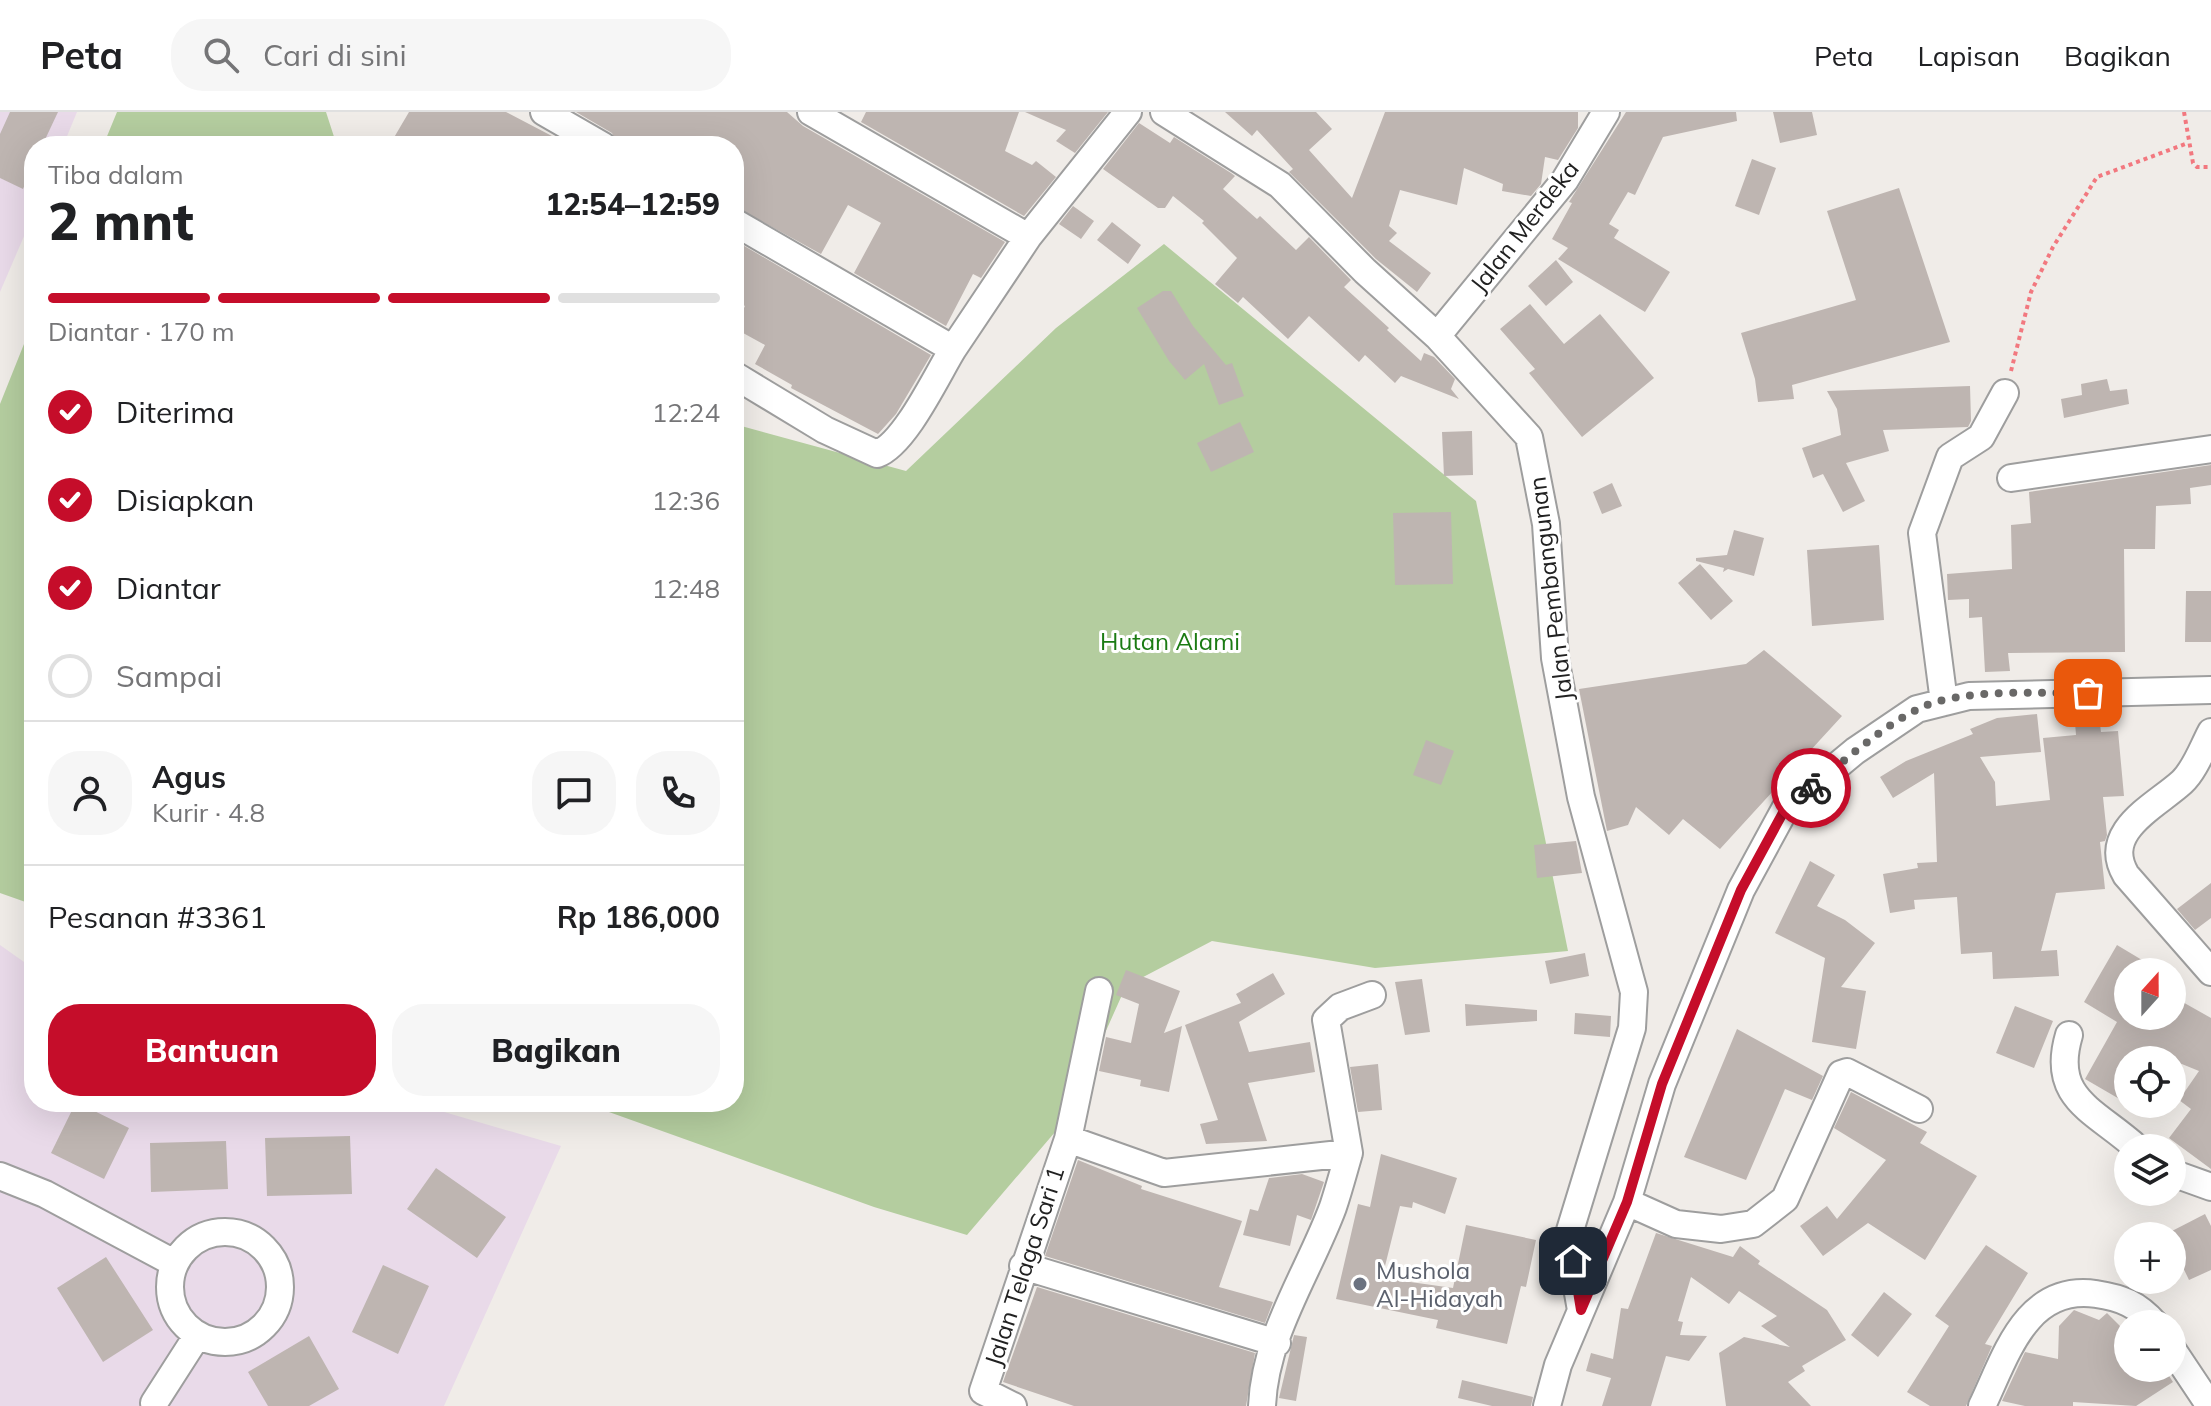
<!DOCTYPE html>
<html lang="id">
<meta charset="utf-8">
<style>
body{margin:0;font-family:Mulish,sans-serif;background:#f6f6f6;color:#202124;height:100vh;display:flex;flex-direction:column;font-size:30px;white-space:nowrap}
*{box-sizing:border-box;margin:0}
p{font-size:26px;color:#757577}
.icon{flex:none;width:44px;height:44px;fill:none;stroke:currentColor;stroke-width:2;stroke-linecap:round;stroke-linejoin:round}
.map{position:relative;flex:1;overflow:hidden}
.sheet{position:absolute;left:24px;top:24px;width:720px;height:976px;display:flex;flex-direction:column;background:#fff;border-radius:32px;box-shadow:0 8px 32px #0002}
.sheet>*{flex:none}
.needle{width:52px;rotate:21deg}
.tools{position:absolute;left:2114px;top:846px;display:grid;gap:16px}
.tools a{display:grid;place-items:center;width:72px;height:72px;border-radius:50%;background:#fff;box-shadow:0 8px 32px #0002;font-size:40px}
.pin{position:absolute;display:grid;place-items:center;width:68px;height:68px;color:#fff;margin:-34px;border-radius:16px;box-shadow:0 4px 12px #0006}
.courier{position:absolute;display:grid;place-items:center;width:80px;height:80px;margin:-40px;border:6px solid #c50d2a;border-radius:50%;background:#fff;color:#222;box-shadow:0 2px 10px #0007}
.overview em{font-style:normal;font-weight:800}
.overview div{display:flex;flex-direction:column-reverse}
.overview{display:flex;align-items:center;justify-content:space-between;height:136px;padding:0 24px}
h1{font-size:52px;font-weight:800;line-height:60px}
.bar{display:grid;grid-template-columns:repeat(4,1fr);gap:12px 8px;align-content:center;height:96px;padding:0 24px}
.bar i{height:10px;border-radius:6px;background:#e0e0e0}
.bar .selected{background:#c50d2a}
.bar p{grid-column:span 4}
.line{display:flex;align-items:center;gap:20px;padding:0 24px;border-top:2px solid #e0e0e0}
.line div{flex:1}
.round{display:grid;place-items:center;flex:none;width:84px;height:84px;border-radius:32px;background:#f6f6f6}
ol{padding:0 24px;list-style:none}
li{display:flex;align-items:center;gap:24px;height:88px}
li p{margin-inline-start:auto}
li .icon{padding:8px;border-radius:50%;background:#c50d2a;color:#fff;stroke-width:4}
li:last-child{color:#757577}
li i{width:44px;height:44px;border:4px solid #e0e0e0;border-radius:50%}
.primary-button{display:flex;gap:16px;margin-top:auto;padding:16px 24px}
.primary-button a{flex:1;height:92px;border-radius:32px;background:#c50d2a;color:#fff;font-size:32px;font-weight:800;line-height:92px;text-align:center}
.primary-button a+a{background:#f6f6f6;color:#202124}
header{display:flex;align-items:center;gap:48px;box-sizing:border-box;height:112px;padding:0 40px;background:#fff;border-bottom:2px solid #e0e0e0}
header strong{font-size:38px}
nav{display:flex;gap:44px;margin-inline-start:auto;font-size:28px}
.search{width:560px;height:72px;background:#f6f6f6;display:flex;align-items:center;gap:20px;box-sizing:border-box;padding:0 28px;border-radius:32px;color:#757577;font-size:30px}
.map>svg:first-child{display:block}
</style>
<header>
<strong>Peta</strong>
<div class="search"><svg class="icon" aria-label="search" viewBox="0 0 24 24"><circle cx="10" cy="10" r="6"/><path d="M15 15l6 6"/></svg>Cari di sini</div>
<nav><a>Peta</a><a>Lapisan</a><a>Bagikan</a></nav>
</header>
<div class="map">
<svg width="2211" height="1294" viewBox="0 0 2211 1294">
<rect width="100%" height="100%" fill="#f0ece8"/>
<path fill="#e9dae9" d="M0 0H77L63 34H34V101L0 180Z
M0 833 34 857V990H410L561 1034 444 1294H0Z"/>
<path fill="#b4cd9f" d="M117 0H326L337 34H103Z
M1164 132 1476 389 1568 839 1375 856 1212 829 1126 874 1067 1006 967 1123 874 1095 581 990H734V312L906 359 1056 216Z
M34 207V793L0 781V292Z"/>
<path fill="#beb5b1" d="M10 0H58L42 34H34V52L23 77 0 66V22Z
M409 0H506L571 34H389Z
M576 0H787L803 14 1005 130 981 166 973 162 946 214 854 161 881 111 848 93 821 142 734 94V34H619L612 21Z
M866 0H1019L1005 39 1032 53 1036 49 1056 65 1024 104 861 10Z
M1025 0H1108L1075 41 1056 29 1066 18Z
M1225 0H1316L1332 17 1309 38 1352 86 1385 0H1578V16L1558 48 1545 45 1541 72 1531 84 1502 79 1503 72 1464 56 1457 93 1400 78 1389 114 1397 121 1389 129 1431 161 1417 180 1376 147 1289 60 1293 57 1257 18 1252 24Z
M1626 0H1736L1737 9 1663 25 1635 83 1628 80 1609 112 1619 118 1614 126 1670 160 1645 200 1558 147 1568 136 1552 127 1572 91 1569 90Z
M1773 0H1812L1817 23 1780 31Z
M1139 11 1170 31 1174 25 1231 61 1235 64 1223 77 1257 107 1260 104 1296 138 1309 125 1351 168 1344 175 1389 216 1387 218 1421 249 1424 241 1434 245 1455 267 1451 277 1459 287 1401 264 1395 271 1365 243 1359 250 1309 204 1288 227 1243 185 1238 191 1215 172 1237 146 1202 111 1204 109 1173 84 1165 96H1158L1103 57Z
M1752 47 1776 56 1759 103 1735 94Z
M1899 76 1950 230 1792 273 1794 287 1758 290 1755 267 1741 221 1856 188 1827 99Z
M1073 94 1094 109 1081 127 1059 112Z
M1112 110 1141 133 1128 152 1097 128Z
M734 128 931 243 896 302 878 322 791 276 792 273 755 252 765 233 734 216 745 194 734 187Z
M1556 148 1573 170 1546 194 1528 174Z
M1163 179H1171L1193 214 1226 253 1232 251 1244 284 1219 293 1204 252 1185 268 1169 249 1137 196Z
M1530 192 1564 232 1600 202 1654 266 1582 325 1529 261 1535 257 1500 217Z
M2107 267 2110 279 2127 277 2129 292 2064 306 2061 287 2082 283 2081 272Z
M1970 274 1971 309 1968 315 1883 318 1889 339 1846 351 1865 389 1843 400 1823 362 1813 366 1802 336 1841 323 1837 297 1827 279Z
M1240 310 1254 340 1211 360 1197 331Z
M1472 319 1473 363 1444 364 1442 320Z
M2211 353V373L2190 376 2191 392 2156 394 2155 437H2124L2125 540 2008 541 2010 559 1985 560 1982 505 1969 506V487L1948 488 1947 462 2012 457 2011 413 2031 411 2029 380Z
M1612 371 1622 394 1602 402 1593 380Z
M1451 400 1453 472 1395 473 1393 401Z
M1734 418 1764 426 1754 464 1728 457 1723 460 1724 456 1696 449V446L1727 443Z
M1879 433 1884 508 1812 514 1807 438Z
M1700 452 1733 489 1711 508 1678 471Z
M2186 479H2211V530H2185Z
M1764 538 1842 604 1720 737 1683 707 1669 723 1636 695 1628 713 1607 719 1579 577 1746 552Z
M2098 597 2101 620 2118 619 2124 684 2103 685 2107 723 2105 729 2100 730 2105 777 2056 781 2041 839 2057 838 2059 864 1993 867 1992 840 1961 842 1957 785 1914 788 1915 797 1890 801 1883 762 1918 756 1917 751 1937 750 1934 661 1893 686 1880 665 1906 649 1973 622 1970 617 1997 606 2037 602 2041 640 1980 645 1995 670 1996 694 2050 688 2043 626 2076 623 2074 598Z
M1426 628 1454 639 1441 673 1413 663Z
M1576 729 1582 761 1537 766 1534 733Z
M1810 749 1835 763 1817 794 1845 808 1875 831 1841 875 1866 879 1856 937 1812 930 1825 846 1775 821Z
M2211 771V806L2195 818 2177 797Z
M2117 833 2162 860H2128V904H2172V884L2211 906V1057L2169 1026 2191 997 2179 988 2199 959 2172 948H2128V992L2085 967 2117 910 2084 890Z
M1585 841 1589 864 1550 872 1545 849Z
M1126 858 1180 879 1164 921 1182 914 1169 980 1140 974 1141 968 1099 959 1106 925 1131 931 1139 892 1116 883Z
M1273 861 1285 882 1239 910 1249 940 1310 930 1315 960 1248 971 1267 1029 1206 1032 1200 1012 1218 1008 1185 913 1241 891 1236 882Z
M1422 867 1430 920 1405 923 1395 870Z
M1465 892 1537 898V909L1466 914Z
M2015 894 2053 909 2034 956 1996 941Z
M1575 901 1611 904 1610 925 1574 922Z
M1737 917 1823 964 1812 988 1785 977 1746 1068 1684 1045Z
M1378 952 1382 998 1358 1000 1350 955Z
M1851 980 1927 1020 1920 1031 1977 1064 1925 1148 1868 1111 1823 1144 1800 1114 1827 1094 1837 1107 1886 1048 1834 1016Z
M76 990 129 1016 104 1067 51 1041Z
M350 1024 352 1082 267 1084 265 1026Z
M226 1029 228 1077 151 1080 150 1031Z
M1381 1042 1457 1066 1445 1102 1413 1090 1412 1096 1400 1094 1382 1166 1453 1176 1466 1113 1536 1128 1526 1175 1521 1174 1507 1232 1436 1216 1438 1208 1336 1187 1358 1092 1370 1095Z
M1078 1048 1142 1074 1141 1077 1242 1109 1219 1175 1273 1190 1265 1211 1045 1144Z
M436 1056 506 1105 477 1146 407 1097Z
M1302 1062 1324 1070 1311 1108 1297 1103 1290 1134 1243 1123 1250 1097 1258 1099 1269 1066Z
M2205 1102 2211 1114V1158L2189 1168 2178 1145 2184 1143 2172 1119Z
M1656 1121 1733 1145 1740 1134 1760 1149 1758 1152 1827 1198 1846 1228 1802 1254 1805 1259 1788 1270 1811 1294H1726L1719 1241 1744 1225 1790 1235 1761 1214 1777 1204 1739 1179 1729 1192 1691 1165 1678 1209 1683 1210 1680 1223 1707 1224 1689 1249 1666 1244 1651 1294H1602L1611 1266 1586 1259 1591 1241 1613 1247 1621 1196 1628 1197Z
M1986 1133 2028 1161 1985 1232 1992 1234 1966 1294H1930L1907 1280 1949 1214 1935 1204Z
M106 1145 153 1218 103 1250 57 1176Z
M383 1153 429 1174 398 1242 352 1220Z
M1037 1175 1255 1241 1246 1294H1074L1003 1270Z
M1884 1180 1912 1202 1878 1245 1851 1223Z
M2074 1198 2099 1208 2107 1201 2128 1222V1256H2164L2173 1270 2136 1294 2073 1290V1294H2025L2002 1289 2025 1240 2058 1247 2059 1214Z
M1294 1223 1307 1225 1296 1289 1279 1286Z
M309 1224 339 1277 309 1294H268L248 1260Z
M1462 1268 1533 1285 1531 1294H1492L1458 1286Z"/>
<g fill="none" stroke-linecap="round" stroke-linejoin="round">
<g stroke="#9e9e9e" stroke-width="30">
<path id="minor" d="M544 0 603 34
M1164 0 1280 73 1365 159 1437 224 1529 325 1546 412 1555 546 1581 685 1634 880 1632 916 1568 1125 1581 1198
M734 110 953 237 1028 125 811 0
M1028 125 1128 0
M1437 224 1565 68 1606 0
M734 263 825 318 877 342C905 332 937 263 953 237
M2011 366 2211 337
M1944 590 1922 421 1950 345 1981 325 2005 281
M2211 620C2203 635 2195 658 2182 670 2156 694 2100 719 2126 763L2211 860
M2069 923C2050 987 2095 998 2137 1036
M1068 1027 1099 879
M1349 1041 1326 908 1340 895 1372 883
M2172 1061 2211 1075
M0 1064 45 1082 174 1151
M1627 1090 1676 1112 1721 1117 1753 1112 1785 1087 1841 962 1847 960 1919 997
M170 1175a55 55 0 1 1 110 0a55 55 0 1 1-110 0Z
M1023 1154 1277 1231
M2172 1237 2210 1294
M154 1291 197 1224
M1013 1294 983 1279 1068 1027 1164 1061 1349 1041C1344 1058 1339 1077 1333 1095 1309 1160 1265 1222 1262 1294
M1547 1294 1558 1253 1627 1090 1662 972 1741 778 1785 697 1855 639 1917 597 1969 584 2211 578
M1982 1294C2006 1244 2026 1172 2096 1182 2122 1186 2137 1192 2155 1212"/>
</g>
<path stroke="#f2787f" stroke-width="4" stroke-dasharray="4 4" stroke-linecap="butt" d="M2184 0 2193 51 2197 55H2211
M2011 259 2031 180 2053 135 2097 65 2188 31"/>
<use href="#minor" stroke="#fff" stroke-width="26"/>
</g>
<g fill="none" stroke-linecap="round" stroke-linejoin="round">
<path stroke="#696867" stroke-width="8" stroke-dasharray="0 14.4" d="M1811 676C1844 649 1878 618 1916 598 1960 575 2038 582 2088 581"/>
<path stroke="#c50d2a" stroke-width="10" d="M1573 1149 1581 1198 1627 1090 1662 972 1741 778 1785 697 1811 676"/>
</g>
<circle fill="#6b7280" stroke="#fff" stroke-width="3" cx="1360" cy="1172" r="8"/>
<g text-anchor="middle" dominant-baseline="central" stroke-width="6" stroke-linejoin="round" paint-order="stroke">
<g font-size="24" fill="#212121" stroke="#fff">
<text transform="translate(1524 114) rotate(-52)">Jalan Merdeka</text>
<text transform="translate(1550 477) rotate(-97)">Jalan Pembangunan</text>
<text transform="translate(1024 1154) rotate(-72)">Jalan Telaga Sari 1</text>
</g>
<g font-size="24" fill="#1b7b13" stroke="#fff">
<text x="1170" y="529">Hutan Alami</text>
</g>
<g font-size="24" fill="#5b616d" stroke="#fff" text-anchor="start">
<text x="1376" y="1158">Mushola<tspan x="1376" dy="28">Al-Hidayah</tspan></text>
</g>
</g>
</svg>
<div class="tools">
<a><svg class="needle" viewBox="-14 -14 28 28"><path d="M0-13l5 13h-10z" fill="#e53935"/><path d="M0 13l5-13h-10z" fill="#757577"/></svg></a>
<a><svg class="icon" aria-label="locate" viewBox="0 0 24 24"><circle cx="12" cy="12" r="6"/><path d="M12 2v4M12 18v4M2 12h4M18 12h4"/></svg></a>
<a><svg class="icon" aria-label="layers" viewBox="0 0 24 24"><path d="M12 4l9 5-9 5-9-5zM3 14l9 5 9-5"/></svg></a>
<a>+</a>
<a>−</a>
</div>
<div class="pin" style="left:2088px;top:581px;background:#ea580c"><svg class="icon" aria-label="bag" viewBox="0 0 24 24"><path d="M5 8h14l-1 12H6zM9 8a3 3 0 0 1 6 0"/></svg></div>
<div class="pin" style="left:1573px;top:1149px;background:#1f2937"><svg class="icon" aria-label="home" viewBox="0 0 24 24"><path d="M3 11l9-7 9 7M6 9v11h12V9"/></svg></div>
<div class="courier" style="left:1811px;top:676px"><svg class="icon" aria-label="bike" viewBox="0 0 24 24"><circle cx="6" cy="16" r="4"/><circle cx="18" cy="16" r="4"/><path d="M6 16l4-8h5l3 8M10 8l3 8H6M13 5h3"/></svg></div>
<section class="sheet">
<div class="overview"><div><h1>2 mnt</h1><p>Tiba dalam</p></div><em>12:54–12:59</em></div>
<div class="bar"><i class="selected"></i><i class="selected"></i><i class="selected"></i><i></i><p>Diantar · 170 m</p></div>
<ol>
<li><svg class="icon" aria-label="check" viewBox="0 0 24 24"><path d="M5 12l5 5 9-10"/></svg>Diterima<p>12:24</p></li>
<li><svg class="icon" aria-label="check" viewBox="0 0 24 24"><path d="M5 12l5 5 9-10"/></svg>Disiapkan<p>12:36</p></li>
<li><svg class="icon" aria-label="check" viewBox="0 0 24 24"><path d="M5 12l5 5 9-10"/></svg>Diantar<p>12:48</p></li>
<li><i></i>Sampai</li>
</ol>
<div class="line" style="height:144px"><a class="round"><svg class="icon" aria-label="person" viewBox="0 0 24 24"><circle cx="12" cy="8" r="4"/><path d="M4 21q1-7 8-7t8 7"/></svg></a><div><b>Agus</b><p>Kurir · 4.8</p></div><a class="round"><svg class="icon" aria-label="chat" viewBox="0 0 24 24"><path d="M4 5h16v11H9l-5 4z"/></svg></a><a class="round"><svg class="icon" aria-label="phone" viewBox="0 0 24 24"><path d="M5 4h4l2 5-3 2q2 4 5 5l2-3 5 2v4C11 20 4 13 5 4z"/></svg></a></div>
<div class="line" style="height:104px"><div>Pesanan #3361</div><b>Rp 186,000</b></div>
<div class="primary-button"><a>Bantuan</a><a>Bagikan</a></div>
</section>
</div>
